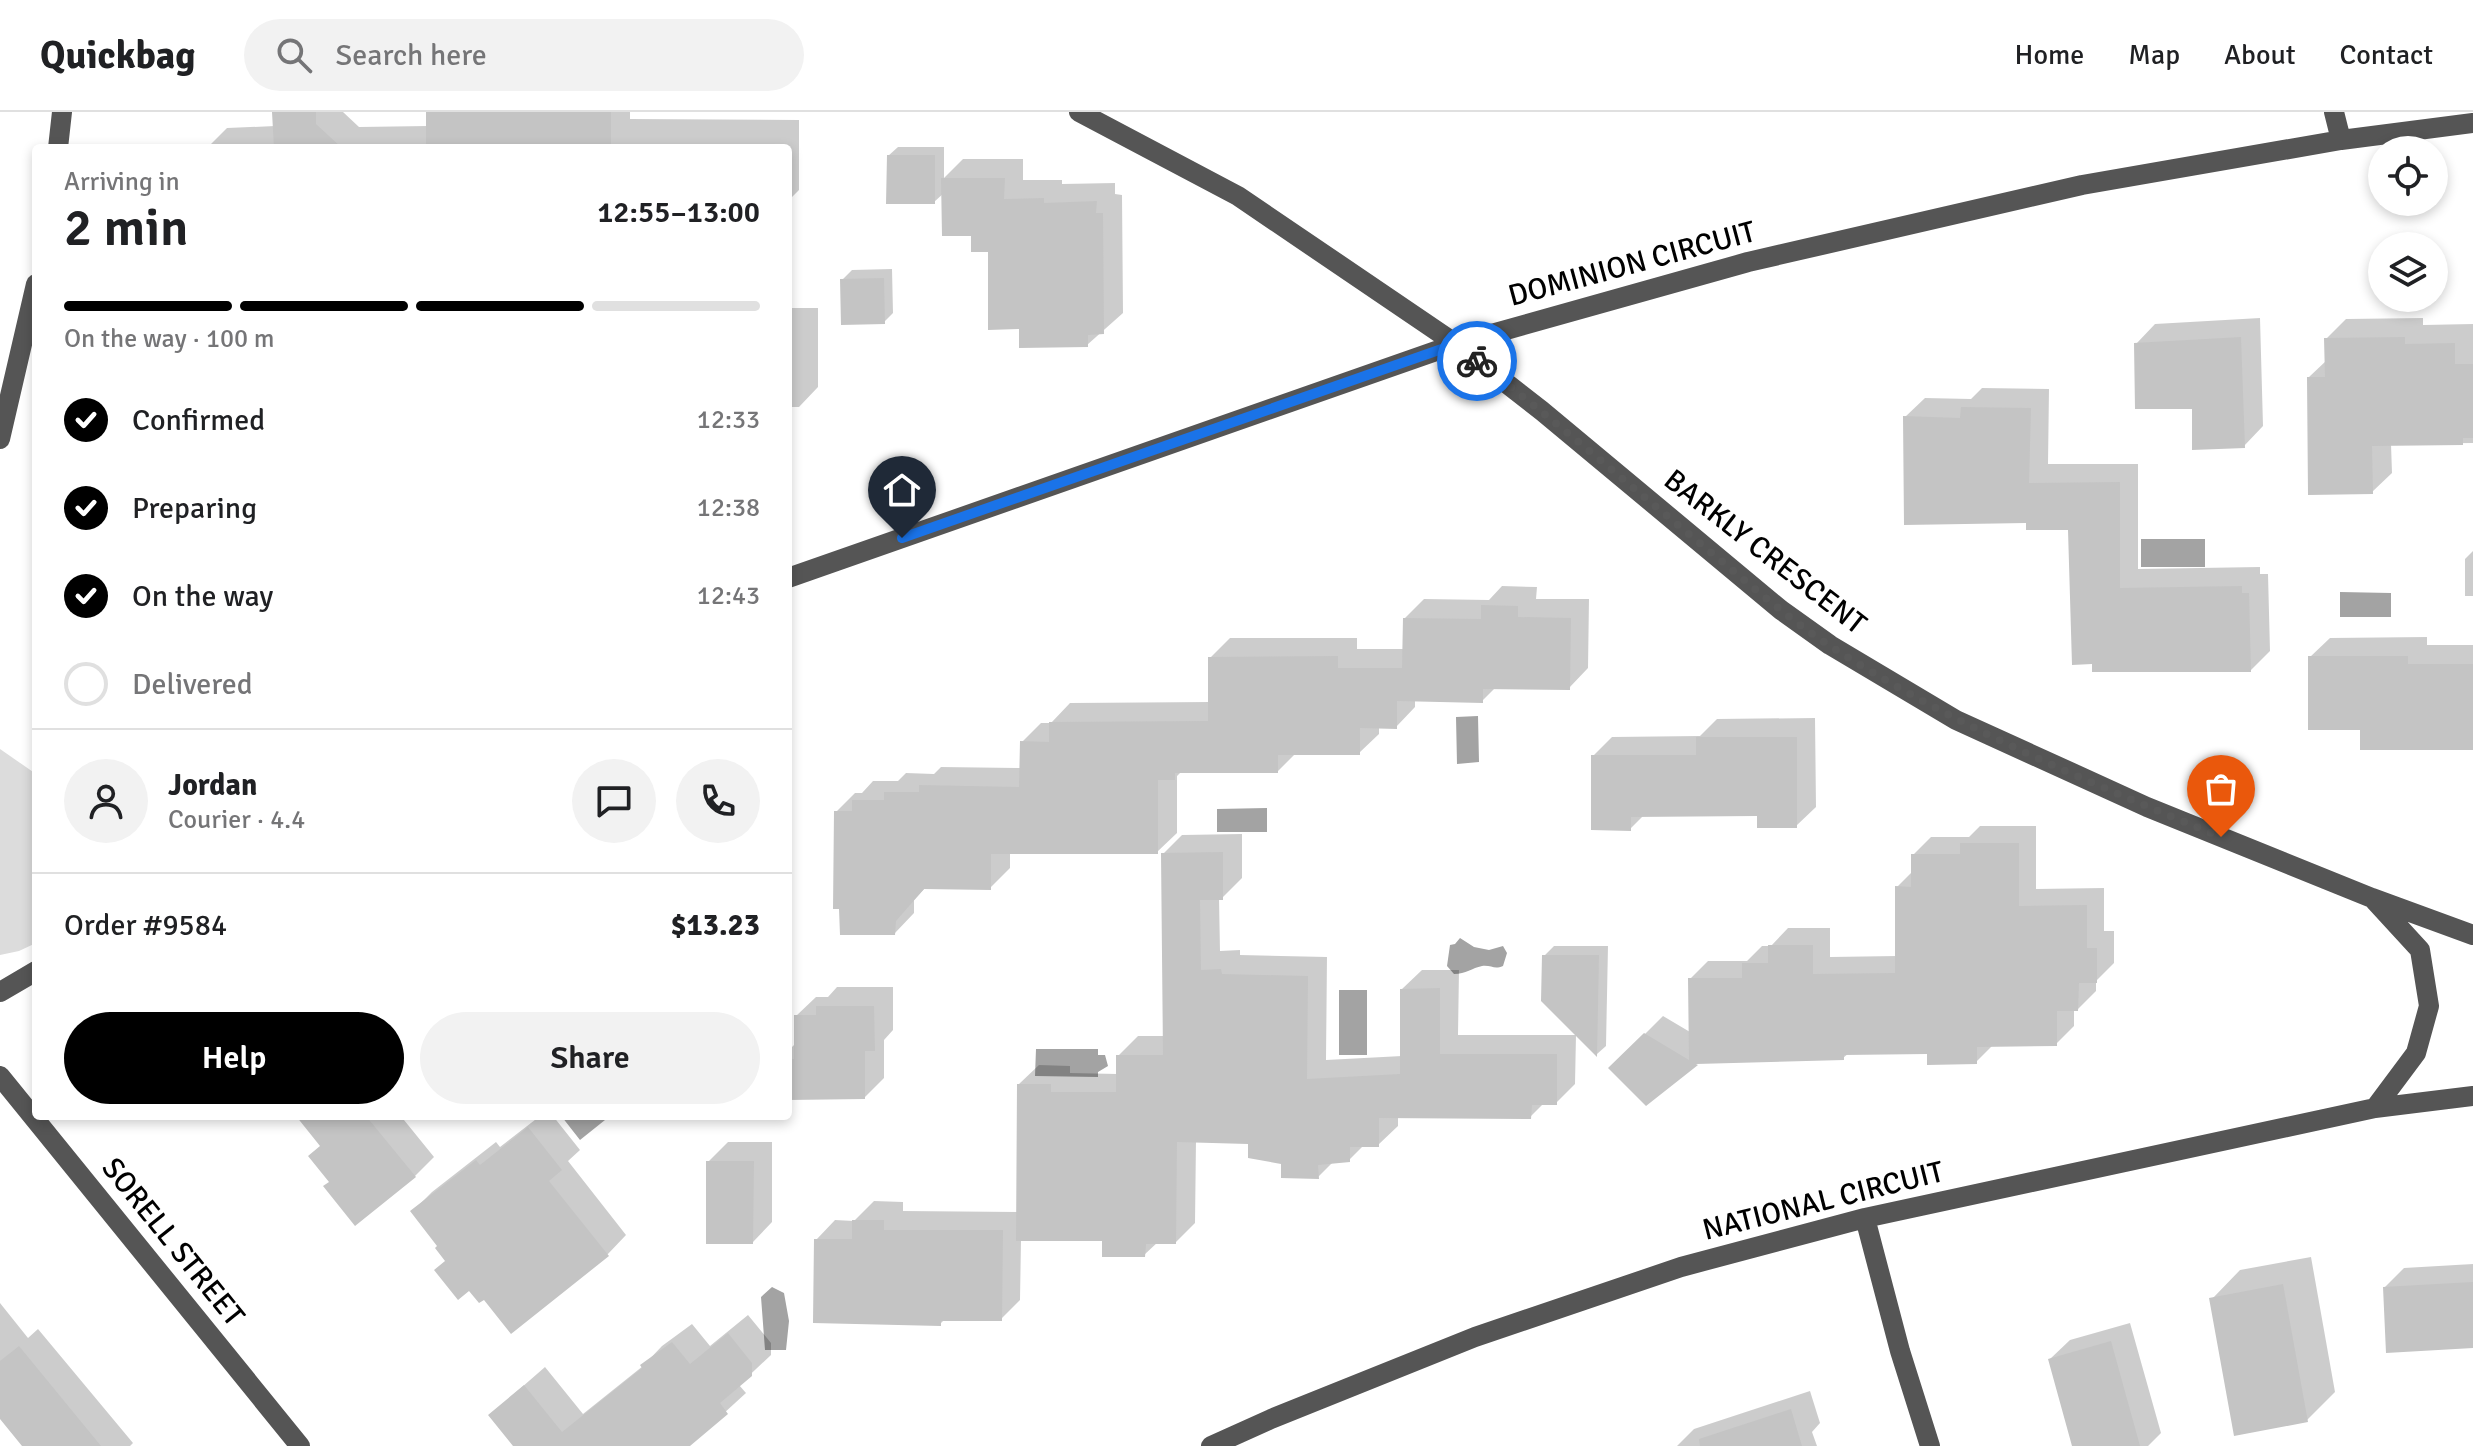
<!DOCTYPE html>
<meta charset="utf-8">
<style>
body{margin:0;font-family:Signika,sans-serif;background:#f2f2f2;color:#202124;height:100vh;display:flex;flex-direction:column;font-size:30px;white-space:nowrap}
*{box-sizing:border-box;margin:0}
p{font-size:26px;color:#757577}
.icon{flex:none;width:44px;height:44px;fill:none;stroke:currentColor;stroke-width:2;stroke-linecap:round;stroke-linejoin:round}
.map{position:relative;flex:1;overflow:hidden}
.panel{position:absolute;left:32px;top:32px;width:760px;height:976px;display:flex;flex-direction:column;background:#fff;border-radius:8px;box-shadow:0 4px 12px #0003}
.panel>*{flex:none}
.buttons{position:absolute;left:2368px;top:24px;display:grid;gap:16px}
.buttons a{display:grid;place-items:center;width:80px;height:80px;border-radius:50%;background:#fff;box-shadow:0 4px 12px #0003;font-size:40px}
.pin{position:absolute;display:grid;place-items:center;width:68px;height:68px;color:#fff;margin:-82px -34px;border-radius:50% 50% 50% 0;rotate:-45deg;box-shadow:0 0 8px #0007}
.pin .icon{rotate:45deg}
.courier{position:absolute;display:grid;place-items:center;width:80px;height:80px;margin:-40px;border:6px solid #1a73e8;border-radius:50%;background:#fff;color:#222;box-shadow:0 2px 10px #0007}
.headline em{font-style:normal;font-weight:600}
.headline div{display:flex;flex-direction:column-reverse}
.headline{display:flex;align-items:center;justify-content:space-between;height:136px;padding:0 32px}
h1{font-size:52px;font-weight:600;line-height:60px}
.bar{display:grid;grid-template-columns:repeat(4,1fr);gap:12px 8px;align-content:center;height:96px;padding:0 32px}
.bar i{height:10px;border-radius:6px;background:#e0e0e0}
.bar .selected{background:#000}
.bar p{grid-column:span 4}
.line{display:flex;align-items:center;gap:20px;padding:0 32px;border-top:2px solid #e0e0e0}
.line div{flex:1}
.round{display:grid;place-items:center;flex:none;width:84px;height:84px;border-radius:42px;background:#f2f2f2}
ol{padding:0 32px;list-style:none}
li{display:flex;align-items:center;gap:24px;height:88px}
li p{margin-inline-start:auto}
li .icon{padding:8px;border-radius:50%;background:#000;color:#fff;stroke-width:4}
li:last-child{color:#757577}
li i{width:44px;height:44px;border:4px solid #e0e0e0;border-radius:50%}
.cta{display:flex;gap:16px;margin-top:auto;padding:16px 32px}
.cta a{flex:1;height:92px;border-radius:48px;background:#000;color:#fff;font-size:32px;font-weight:600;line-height:92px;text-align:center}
.cta a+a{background:#f2f2f2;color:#202124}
header{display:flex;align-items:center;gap:48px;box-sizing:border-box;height:112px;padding:0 40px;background:#fff;border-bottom:2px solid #e0e0e0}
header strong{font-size:38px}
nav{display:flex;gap:44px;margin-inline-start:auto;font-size:28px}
.search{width:560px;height:72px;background:#f2f2f2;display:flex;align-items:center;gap:20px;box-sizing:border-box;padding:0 28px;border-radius:44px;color:#757577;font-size:30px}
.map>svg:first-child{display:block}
</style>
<header>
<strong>Quickbag</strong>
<div class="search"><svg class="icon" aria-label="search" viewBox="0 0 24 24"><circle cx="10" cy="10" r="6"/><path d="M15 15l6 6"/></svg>Search here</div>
<nav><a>Home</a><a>Map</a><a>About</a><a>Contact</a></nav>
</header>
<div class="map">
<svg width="2473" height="1334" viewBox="0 0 2473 1334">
<rect width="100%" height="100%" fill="#fff"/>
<path fill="#dcdcdc" d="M0 637 36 662V831L19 839 0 843Z"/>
<path fill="#a3a3a3" d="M2141 427H2205V455H2141Z
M2340 480 2391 481V505H2340Z
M1478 604 1479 650 1457 652 1456 605Z
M1267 696V720H1217V697Z
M1460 826 1474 835 1489 838 1503 834 1507 841 1503 854C1494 858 1492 853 1482 854 1472 856 1466 862 1454 862L1447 854 1450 833 1455 832Z
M1339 878H1367V943H1339Z
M1036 937H1098V943H1105L1108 954 1098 960V965L1035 964Z
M563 1004H610L580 1028 562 1005Z
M772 1175 784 1181 789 1209 786 1238H765L761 1185Z"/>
<path fill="#0003" d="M274 0H343L359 15 428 14V0H630V7L799 8V78L788 89V36H207L227 16 275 14Z
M898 35H944V66L963 47H1023V68H1062V72L1115 71V82L1122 83 1123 201 1087 233 1021 215 990 138 973 122 944 81 934 90 888 44Z
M892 157 893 201 884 210 842 168 852 158Z
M788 196H818V275L799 295H788Z
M2260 206 2263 314 2244 334 2194 295 2136 232 2155 212Z
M2423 206V213L2473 212V331L2391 332 2392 361 2372 380 2309 265 2327 248 2326 227 2346 207Z
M1982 276 2049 277 2048 352H2138V457L2260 455V462H2268L2270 539 2251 558H2094L2070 416 2028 409 1905 305 1925 286 1971 287Z
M2473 439V484H2465V447Z
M1502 474 1537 475 1536 487H1589L1588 556 1569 576 1496 575 1482 589 1415 588V595L1396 615H1379V622L1359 641H1296L1278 659H1182L1177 664V721L1157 740H1010V756L990 776 926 775 914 788V801L895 821 836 700 855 681H862L873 669H898L906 661 934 662 941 655 1021 656 1022 630 1041 611H1051L1070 591 1210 590V546L1230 526H1357V537H1404L1405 506 1424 487 1489 488Z
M2427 525V533H2473V636L2362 616 2310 545 2330 526Z
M1815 606 1816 695 1796 714 1759 702 1644 703 1630 717 1593 644 1612 625 1700 624 1717 607Z
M1980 714H2036V777L2104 776V819H2114V851L2096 869V879L2078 897H2074V914L2056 932 1993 933 1976 950 1929 940 1849 941 1843 946 1698 950 1611 956 1663 904 1690 920V867L1708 849H1747L1762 834H1771L1788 816H1830V845L1897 844V775L1913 759V743L1931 725H1969Z
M1242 722V766L1222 786H1219L1220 839 1240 838V843L1327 845 1326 948 1402 944V877L1422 858H1459L1458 923H1576L1575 972 1556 991H1544L1530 1005 1398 1004V1014L1378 1033H1364L1349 1048 1333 1050 1318 1065 1284 1051 1250 1030 1196 1028 1195 1111 1176 1130H1158L1144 1143 1104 1127H1021L1020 1188 1001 1207H945L940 1212 816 1128 835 1108 854 1109 874 1089 903 1090V1099L1018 1100 1019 972 1039 953 1070 954V961L1118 962V944L1138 924H1165L1163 742 1182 723Z
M1554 834H1608L1606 934 1597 942 1543 888 1544 844Z
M837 875H893V918L884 928V966L865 985 788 986V939L796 931V904L816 885H828Z
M304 1004H409L404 1008 434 1045 415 1064 331 1069 322 1033Z
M540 1004H553L580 1038 568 1049 626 1123 607 1143 484 1185 447 1148 440 1134 413 1099 432 1080 496 1030 500 1035Z
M728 1030H772V1110L753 1130 708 1050Z
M2311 1145 2335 1280 2307 1308 2212 1187 2240 1158Z
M2473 1152V1234L2385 1175 2404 1156Z
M0 1191 28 1226 38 1217 133 1331 130 1334H25L0 1304Z
M748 1203 771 1231V1243L739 1273 746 1281 688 1334H515L490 1303 545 1255 583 1302 643 1254 662 1234 692 1212 710 1234Z
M2130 1211 2161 1321 2148 1334H2074L2050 1247 2070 1228Z
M1810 1279 1820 1311 1812 1320 1817 1334H1677L1694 1317Z"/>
<path fill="#c4c4c4" d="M272 0H316V12L342 36H274Z
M426 0H611V36H426Z
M887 43H935V92H886Z
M941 66H1005L1004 87 1044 86V91L1097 89 1096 101H1103L1104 222 1088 223V235L1019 236V217L988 218V140H971V124H942Z
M884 166 885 212 841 213 840 167Z
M2241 225 2245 336 2192 338V297H2135L2134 231Z
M2405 225V232L2455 231V252H2473V326H2463V333L2372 334 2373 382 2308 383 2307 265H2325L2324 226Z
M1961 295 2031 296 2029 371 2120 370V476L2242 474V481H2249L2251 560H2092V552L2072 553 2068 418H2026V411L1904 413 1903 304 1960 306Z
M1481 493 1518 494V505L1571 506 1570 578 1483 577V591L1397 589V617L1360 616V643H1278V661H1175V668H1158V742H991V778L924 777 896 809 895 823H840L839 797H833L834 699H852V688H884V680H919V673L1019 675 1020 629 1049 630V610L1208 609V545L1338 544V556H1402L1403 506 1481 507Z
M2308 544H2408V552H2473V638H2360V618H2308Z
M1696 625H1797V716H1757V704L1631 705V719L1591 718V643H1696Z
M1960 731H2019V794L2087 793V836H2097V871H2079L2078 899H2057V934L1977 935V952L1927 953V942L1844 943V948L1696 952 1698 953 1646 994 1608 956 1644 921 1689 948 1688 866H1742V851H1768V833H1813V862L1895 861V774L1911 775V742H1960Z
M1223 740V788H1200L1201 858 1221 857 1222 862 1308 864 1307 967 1400 962V877L1440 876V942H1557V993H1532L1531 1007 1379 1006V1035H1350V1050L1318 1053 1319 1067 1281 1066V1052L1248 1046V1032L1177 1030 1176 1132H1146L1145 1145H1102V1129H1016L1017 972H1051V980H1116V943H1163L1161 741Z
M1542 843H1599L1597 945 1541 889Z
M816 894H874L875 939H865V987L788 988V947H794V903H816Z
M296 1004H366L416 1065 355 1114 323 1074 329 1070 308 1044 320 1034Z
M528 1015 562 1058 549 1069 609 1144 511 1222 484 1188 479 1191 469 1179 458 1188 434 1158 445 1149 435 1136 437 1134 410 1099 476 1048 480 1053Z
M706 1049H754L753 1132H706Z
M852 1108H884V1118H1003L1002 1209H941V1214L813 1211 814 1127H852Z
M2473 1170V1236L2386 1241 2383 1175Z
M2283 1172 2308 1310 2234 1324 2209 1186Z
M728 1221 752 1251V1264L720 1291 728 1302 690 1334H513L488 1303 524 1273 562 1320 642 1256 640 1253 672 1230 690 1252Z
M2111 1229 2140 1334H2072L2048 1247Z
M19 1234 101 1334H22L0 1307V1249Z
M1791 1297 1802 1334H1700L1699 1327Z"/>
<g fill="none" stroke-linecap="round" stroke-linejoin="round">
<path stroke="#555" stroke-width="20" d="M1079 0 1238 84 1456 232 1542 299 1781 498 1830 533 1956 608 2147 695 2372 786 2473 823
M2334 0 2341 28
M58 36 62 0
M0 327 36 172
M788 466 1456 232 1748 150 2082 73 2341 28 2473 11
M0 880 36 859
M0 964 300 1334
M2375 996 2416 941 2429 894 2420 838 2375 789
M1865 1106 1900 1239 1930 1334
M1211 1334 1271 1307 1475 1225 1681 1155 1865 1106 2375 996 2473 984"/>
</g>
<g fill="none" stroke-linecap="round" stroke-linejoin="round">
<path stroke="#595959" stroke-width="8" stroke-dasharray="0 14.4" d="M1477 249C1556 309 1630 374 1707 437 1747 470 1786 505 1830 534 1952 613 2087 670 2221 725"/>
<path stroke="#1a73e8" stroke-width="10" d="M902 426 1456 232 1477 249"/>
</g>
<g text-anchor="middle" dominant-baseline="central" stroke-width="6" stroke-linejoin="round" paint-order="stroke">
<g font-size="30" fill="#000" stroke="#fff">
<text transform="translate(1632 152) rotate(-15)">DOMINION CIRCUIT</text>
<text transform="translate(1765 440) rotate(38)">BARKLY CRESCENT</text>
<text transform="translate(1823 1089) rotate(-14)">NATIONAL CIRCUIT</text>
<text transform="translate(173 1130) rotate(51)">SORELL STREET</text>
</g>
</g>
</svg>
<div class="buttons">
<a><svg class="icon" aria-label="locate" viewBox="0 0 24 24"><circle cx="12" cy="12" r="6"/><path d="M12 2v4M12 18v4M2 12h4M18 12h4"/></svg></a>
<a><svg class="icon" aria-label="layers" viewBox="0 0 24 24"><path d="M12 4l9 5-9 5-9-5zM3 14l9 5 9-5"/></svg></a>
</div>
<div class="pin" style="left:2221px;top:725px;background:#ea580c"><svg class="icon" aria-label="bag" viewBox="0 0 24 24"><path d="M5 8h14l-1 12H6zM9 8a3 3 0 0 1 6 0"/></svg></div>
<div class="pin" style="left:902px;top:426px;background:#1f2937"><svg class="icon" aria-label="home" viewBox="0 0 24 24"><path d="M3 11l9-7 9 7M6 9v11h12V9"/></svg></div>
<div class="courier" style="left:1477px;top:249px"><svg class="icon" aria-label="bike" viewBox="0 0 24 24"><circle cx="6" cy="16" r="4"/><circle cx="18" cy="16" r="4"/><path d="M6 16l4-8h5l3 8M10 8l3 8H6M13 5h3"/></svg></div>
<section class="panel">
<div class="headline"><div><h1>2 min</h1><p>Arriving in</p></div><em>12:55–13:00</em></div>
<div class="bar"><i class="selected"></i><i class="selected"></i><i class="selected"></i><i></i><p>On the way · 100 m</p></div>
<ol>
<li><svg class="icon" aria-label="check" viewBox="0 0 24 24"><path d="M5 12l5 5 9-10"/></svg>Confirmed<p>12:33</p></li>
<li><svg class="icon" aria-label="check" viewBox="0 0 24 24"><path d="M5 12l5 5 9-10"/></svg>Preparing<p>12:38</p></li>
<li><svg class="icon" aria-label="check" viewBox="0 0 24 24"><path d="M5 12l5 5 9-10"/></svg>On the way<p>12:43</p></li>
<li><i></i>Delivered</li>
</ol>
<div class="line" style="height:144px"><a class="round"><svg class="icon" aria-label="person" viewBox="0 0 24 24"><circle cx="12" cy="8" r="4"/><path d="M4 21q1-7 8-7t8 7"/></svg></a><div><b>Jordan</b><p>Courier · 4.4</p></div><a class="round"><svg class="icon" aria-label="chat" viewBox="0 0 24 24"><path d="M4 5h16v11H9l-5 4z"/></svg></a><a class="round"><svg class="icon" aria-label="phone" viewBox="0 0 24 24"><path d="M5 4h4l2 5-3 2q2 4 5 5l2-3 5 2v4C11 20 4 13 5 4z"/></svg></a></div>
<div class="line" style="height:104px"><div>Order #9584</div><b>$13.23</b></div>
<div class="cta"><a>Help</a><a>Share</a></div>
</section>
</div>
